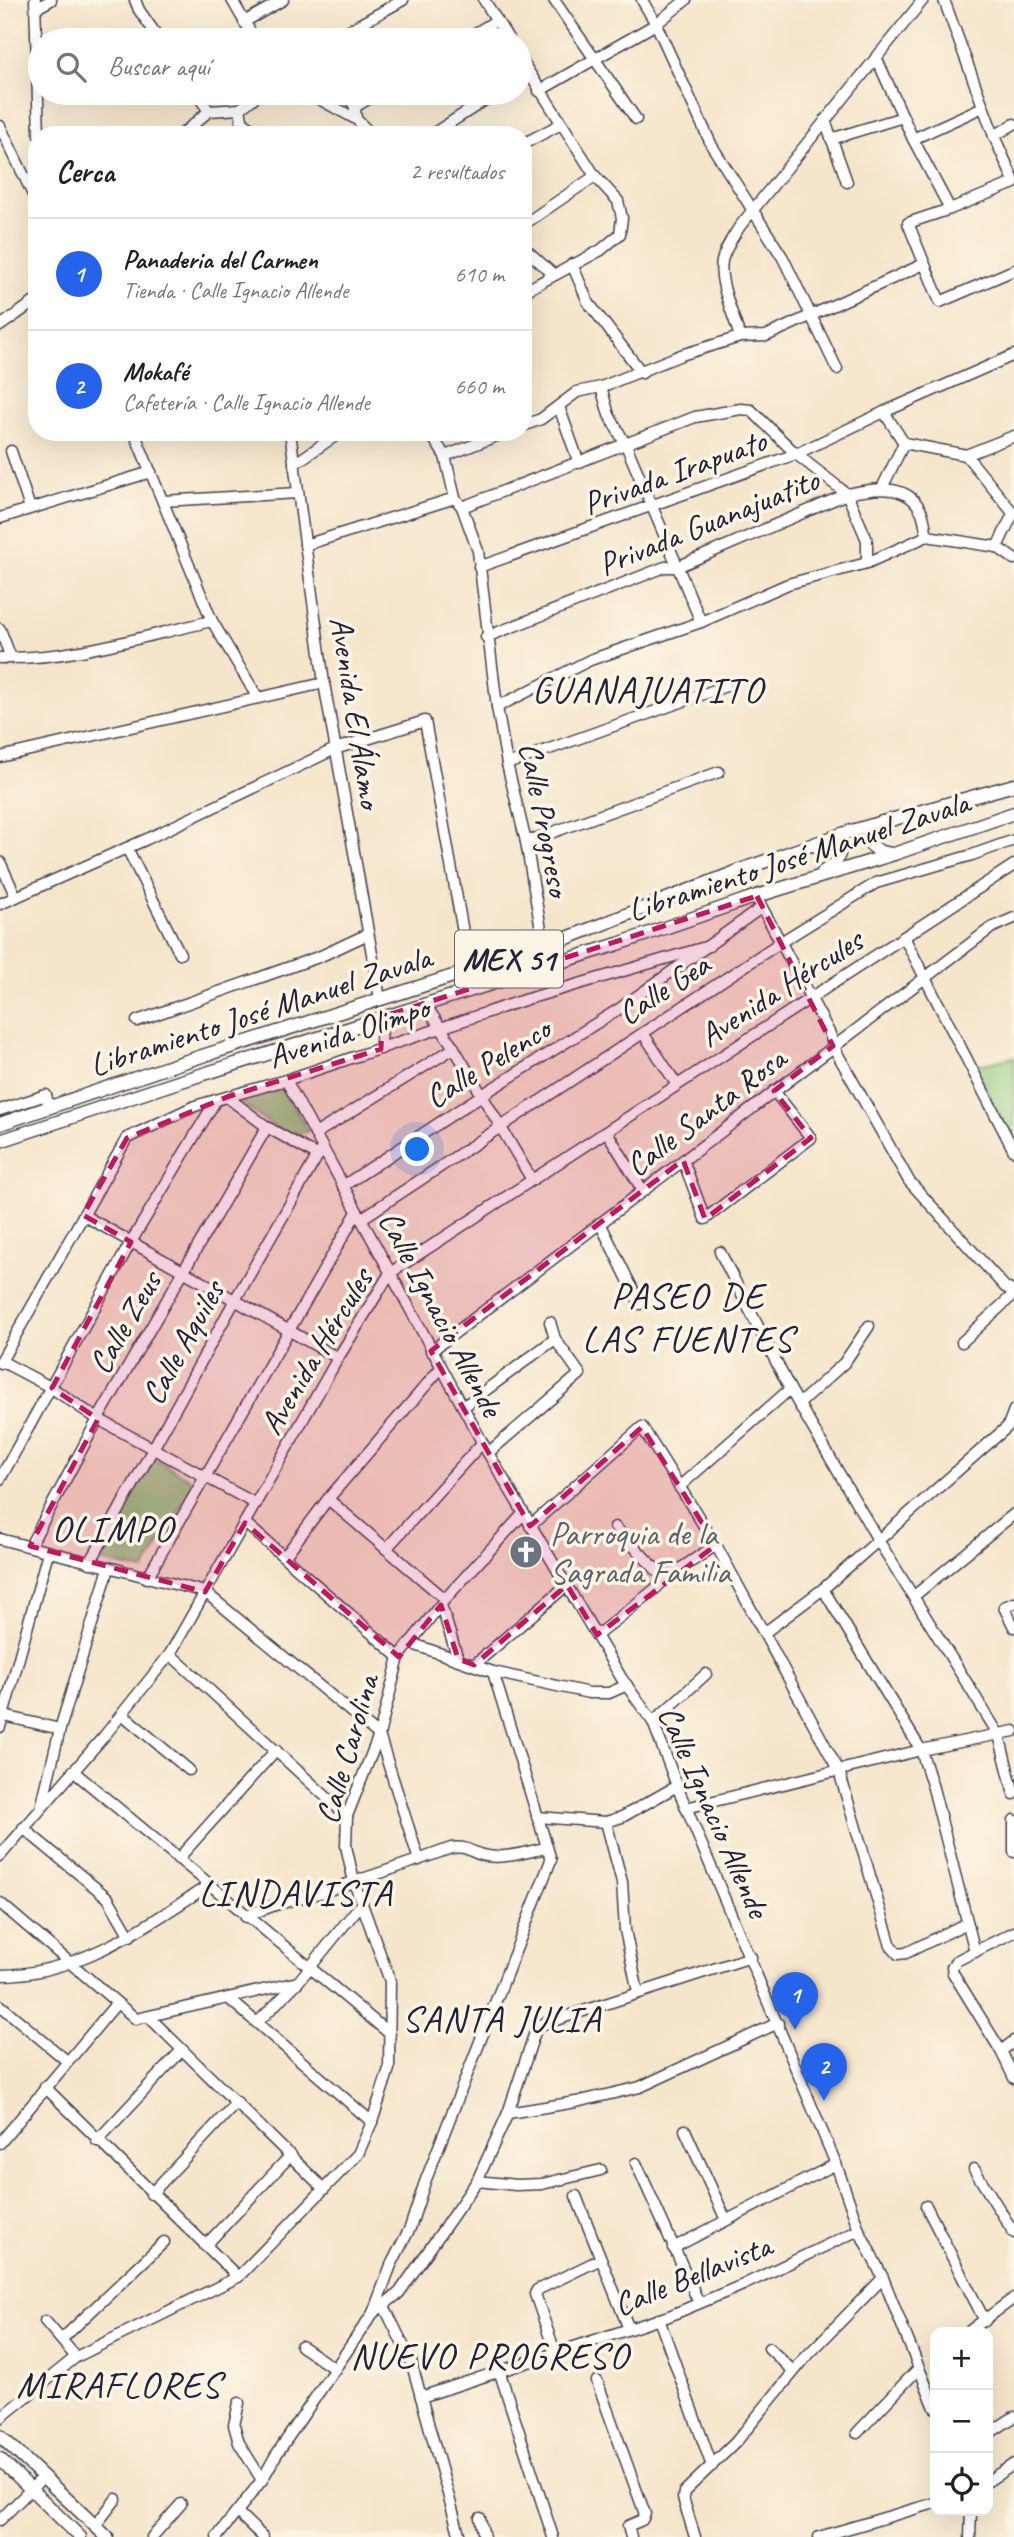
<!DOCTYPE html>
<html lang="es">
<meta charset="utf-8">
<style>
:root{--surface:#fff;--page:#f6f6f6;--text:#222;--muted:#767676;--line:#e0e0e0;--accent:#2563eb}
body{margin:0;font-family:Caveat,sans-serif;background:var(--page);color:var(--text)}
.controls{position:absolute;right:21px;bottom:21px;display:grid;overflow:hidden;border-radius:14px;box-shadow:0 7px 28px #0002}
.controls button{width:63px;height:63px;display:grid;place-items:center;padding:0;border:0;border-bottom:2px solid var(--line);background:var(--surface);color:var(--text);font:35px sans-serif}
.you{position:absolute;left:418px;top:1150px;width:24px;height:24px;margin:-18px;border:5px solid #fff;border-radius:50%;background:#1a73e8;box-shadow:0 0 0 10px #1a73e833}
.badge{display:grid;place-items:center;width:46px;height:46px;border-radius:50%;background:var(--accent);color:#fff;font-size:23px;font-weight:700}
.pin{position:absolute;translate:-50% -58px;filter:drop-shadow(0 2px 4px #0008)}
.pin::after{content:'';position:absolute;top:37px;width:24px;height:21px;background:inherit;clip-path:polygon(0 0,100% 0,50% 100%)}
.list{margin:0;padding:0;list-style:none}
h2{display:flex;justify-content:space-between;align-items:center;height:91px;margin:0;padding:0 28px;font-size:30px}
h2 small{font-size:23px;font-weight:400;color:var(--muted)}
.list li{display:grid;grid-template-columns:46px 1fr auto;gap:21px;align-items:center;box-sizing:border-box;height:112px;padding:0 28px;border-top:2px solid var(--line)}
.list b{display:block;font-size:26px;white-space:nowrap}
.list p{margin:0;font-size:23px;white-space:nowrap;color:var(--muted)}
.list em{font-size:23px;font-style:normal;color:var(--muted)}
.icon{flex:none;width:38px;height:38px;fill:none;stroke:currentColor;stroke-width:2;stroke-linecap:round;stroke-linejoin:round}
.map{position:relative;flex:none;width:1014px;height:2537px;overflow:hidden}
.search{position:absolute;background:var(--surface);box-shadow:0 7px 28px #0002;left:28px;top:28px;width:504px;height:77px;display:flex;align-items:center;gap:18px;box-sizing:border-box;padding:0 24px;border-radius:38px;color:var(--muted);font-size:26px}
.panel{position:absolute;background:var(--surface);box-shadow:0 7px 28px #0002;left:28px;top:126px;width:504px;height:315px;border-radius:28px}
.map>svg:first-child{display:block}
.green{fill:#8dc87c;stroke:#58755c;stroke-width:2}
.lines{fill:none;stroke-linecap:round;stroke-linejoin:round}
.minor-casing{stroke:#423f50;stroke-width:13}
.major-casing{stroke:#423f50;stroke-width:15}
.minor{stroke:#fff;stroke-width:10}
.major{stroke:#fff;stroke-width:12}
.marked{fill:#c2185b;fill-opacity:0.2;stroke:#c2185b;stroke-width:5;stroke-dasharray:14 9;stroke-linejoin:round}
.labels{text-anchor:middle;stroke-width:7;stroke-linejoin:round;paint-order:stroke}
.shield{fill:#fcf5e5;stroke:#63616e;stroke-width:2}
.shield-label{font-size:32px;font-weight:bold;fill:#22223b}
.street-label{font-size:33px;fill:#22223b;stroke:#fcf5e5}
.worship-label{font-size:33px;fill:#5b616d;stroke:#fcf5e5;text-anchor:start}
.quarter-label{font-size:37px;letter-spacing:2px;fill:#22223b;stroke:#fcf5e5}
</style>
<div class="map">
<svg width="1014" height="2537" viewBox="0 0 1014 2537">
<rect width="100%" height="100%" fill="#fcf5e5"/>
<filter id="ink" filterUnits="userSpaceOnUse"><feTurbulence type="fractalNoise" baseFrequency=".0143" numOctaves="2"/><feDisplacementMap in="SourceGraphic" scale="14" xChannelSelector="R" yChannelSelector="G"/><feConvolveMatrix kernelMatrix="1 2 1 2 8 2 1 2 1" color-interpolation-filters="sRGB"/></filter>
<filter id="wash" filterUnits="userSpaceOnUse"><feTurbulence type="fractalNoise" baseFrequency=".00686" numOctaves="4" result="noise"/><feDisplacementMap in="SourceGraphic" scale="28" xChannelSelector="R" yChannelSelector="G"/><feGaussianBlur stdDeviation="1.57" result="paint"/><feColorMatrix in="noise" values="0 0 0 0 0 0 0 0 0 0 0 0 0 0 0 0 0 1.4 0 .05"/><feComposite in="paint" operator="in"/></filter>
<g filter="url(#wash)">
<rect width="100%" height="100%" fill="#f5e5ca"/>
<!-- green -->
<g class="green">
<path d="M1014 1057V1144L974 1066Z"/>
<path d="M282 1086 308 1131C287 1143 253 1112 237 1099Z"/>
<path d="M154 1458 195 1482 144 1571 96 1560Z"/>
</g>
</g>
<g filter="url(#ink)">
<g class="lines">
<defs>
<g id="minor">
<path d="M35 0 39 135"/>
<path d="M135 0 139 10 160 40"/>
<path d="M232 0 255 40"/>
<path d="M484 0 509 40"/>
<path d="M554 0 636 119"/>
<path d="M642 0 656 24 712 146 783 258 837 369"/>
<path d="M944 0 994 136 1014 181"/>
<path d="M35 9 51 0"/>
<path d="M244 22 283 0"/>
<path d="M332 40 403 0"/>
<path d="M464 40 497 20"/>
<path d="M876 57 913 139 950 209 1014 183"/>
<path d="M520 58 595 176 618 201 622 218 620 234 601 250 523 292"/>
<path d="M539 91 656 24 686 0"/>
<path d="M196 93 209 111"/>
<path d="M308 93 356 119"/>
<path d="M347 93 355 107 356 119 370 133 369 135"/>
<path d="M355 107 378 93"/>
<path d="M240 109 245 135"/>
<path d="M825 120 847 182"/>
<path d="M241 121 260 135"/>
<path d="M0 126 37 203"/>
<path d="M181 135 209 111 240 109 260 93"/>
<path d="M431 135 496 93"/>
<path d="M994 136 1014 124"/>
<path d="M831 139 903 117"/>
<path d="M913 139 983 107"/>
<path d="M523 144 561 124"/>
<path d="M950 209 908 223 940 302 1014 270"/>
<path d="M523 225 595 176"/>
<path d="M523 247 554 275"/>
<path d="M572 264 588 302 642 373"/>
<path d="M0 326 37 300"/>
<path d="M740 337C734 316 718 282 722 261 725 248 733 237 740 226L923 0"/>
<path d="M601 387 609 415 626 445 701 622"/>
<path d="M559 407 579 463"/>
<path d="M884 412 904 443 966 455 1014 514"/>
<path d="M523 426 541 419 577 392 601 387 681 355 740 337 766 336 924 264"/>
<path d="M134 432 212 621 258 698"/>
<path d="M290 432 324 683 380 999"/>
<path d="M426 432 432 436 445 456"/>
<path d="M507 432 445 456 455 498 462 507 478 551 497 707 507 764 526 842 544 947"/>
<path d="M11 451 30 508"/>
<path d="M966 455 1014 436"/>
<path d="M294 464 341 432"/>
<path d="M882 488 904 443"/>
<path d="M163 501 298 493"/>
<path d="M462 507 695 417 741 409 751 410 796 454 847 494 867 540V563"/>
<path d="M0 518 151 472"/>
<path d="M305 545 455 498"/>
<path d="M997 547 1013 514"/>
<path d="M479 567 796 454 884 412 1014 355"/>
<path d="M0 629 11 658"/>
<path d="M486 637 665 567H677L847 494C870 489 906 482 920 509 925 516 925 528 927 536"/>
<path d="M0 658C71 660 143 636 212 621"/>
<path d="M497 707 590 660 701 622 788 584 867 563 927 536 997 547 1014 559"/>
<path d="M0 757 324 683"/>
<path d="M507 764 726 686"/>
<path d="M526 842 719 772"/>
<path d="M127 848 180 954"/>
<path d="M0 862 16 897"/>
<path d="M759 902 830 1034 833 1046 909 1181 1005 1287 1014 1292"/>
<path d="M0 904 147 839 335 749 425 721 470 971"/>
<path d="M904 937 1014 1151"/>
<path d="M425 1004 454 1048 532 1180"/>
<path d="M137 1021 321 956 368 934"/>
<path d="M643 1033 677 1085"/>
<path d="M381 1049 382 1017"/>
<path d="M286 1080 488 1453 622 1679 653 1722 677 1786 836 2164 859 2230 883 2278 935 2408"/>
<path d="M227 1097 267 1127 318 1156"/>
<path d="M0 1110 46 1095 49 1108"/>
<path d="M607 1132 643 1191"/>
<path d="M315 1134 454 1048"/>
<path d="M683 1160 705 1219 811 1138 774 1091"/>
<path d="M343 1186 482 1095 619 1009 761 908"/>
<path d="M83 1215 338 1358"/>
<path d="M361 1219 781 942 876 883 972 855 1014 840"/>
<path d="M600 1223 640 1304"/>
<path d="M720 1252 790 1389 878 1540 999 1735 1014 1794"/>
<path d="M962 1342 1014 1294"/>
<path d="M431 1351 991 928 1014 918"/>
<path d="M1 1361 52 1388 98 1419 256 1504"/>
<path d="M0 1363 127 1138 195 1106 286 1080 524 1000 709 946"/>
<path d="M799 1404 844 1363 869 1326"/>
<path d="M463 1407 555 1339"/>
<path d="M1009 1423 1014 1410"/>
<path d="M488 1453 580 1374 555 1339 550 1322"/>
<path d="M0 1479 131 1242 216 1100"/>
<path d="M679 1487 790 1389"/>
<path d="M328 1499 445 1599"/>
<path d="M245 1523 399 1657"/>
<path d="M530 1526 642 1427 716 1545 839 1771 891 1946 898 1954 906 1953 967 1923"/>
<path d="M615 1527 665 1579"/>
<path d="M0 1539 205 1592 379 1735 419 1860"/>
<path d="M30 1546 98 1419 267 1127"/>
<path d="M386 1549 482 1443"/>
<path d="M285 1556 328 1499 440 1369"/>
<path d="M90 1563 235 1300 322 1148"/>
<path d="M147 1578 357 1212"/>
<path d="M823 1589 921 1750 933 1788 975 1952"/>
<path d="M914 1596 1014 1514"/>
<path d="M1014 1603 1004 1607 1014 1627"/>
<path d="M441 1605 458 1659"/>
<path d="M764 1633 823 1589 1014 1421"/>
<path d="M597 1635 654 1590 665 1579 716 1545"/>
<path d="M410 1643 493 1672 589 1693H609L627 1685"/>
<path d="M170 1654 347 1816"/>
<path d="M474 1665 567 1585"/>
<path d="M122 1714 189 1770"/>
<path d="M0 1715 60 1729"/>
<path d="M653 1722 706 1674"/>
<path d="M0 1727 48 1552"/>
<path d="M73 1771 390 2034"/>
<path d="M42 1804 60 1729 109 1568"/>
<path d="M686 1808 921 1750 1014 1731"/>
<path d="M537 1817 606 1822 622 1817 677 1786"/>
<path d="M1014 1820V1852"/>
<path d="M606 1822 622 1882 625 1930 638 1992"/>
<path d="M23 1828 108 1898 130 1936"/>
<path d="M0 1856 105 1735 170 1654 338 1358 390 1273 1014 865"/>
<path d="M178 1859 276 1750"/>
<path d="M0 1903 136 2019 298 1982"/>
<path d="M246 1917C273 1903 295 1900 323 1892 366 1878 408 1864 451 1848 469 1845 471 1854 487 1856 506 1859 528 1851 547 1848"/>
<path d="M1014 1932 956 1961 952 1967 953 1973 1001 2051 1014 2078"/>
<path d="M0 1975C78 1975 146 1926 209 1885"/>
<path d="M228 1998 372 2122"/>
<path d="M0 2005 67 2061"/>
<path d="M149 2017 324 2189"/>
<path d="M257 2023 298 1982 362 1903"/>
<path d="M1001 2051 1014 2041"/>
<path d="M45 2087 238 2277"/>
<path d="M508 2113 576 2102 640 2087 778 2023"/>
<path d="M685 2130 726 2220"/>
<path d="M97 2141 182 2050"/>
<path d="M0 2143 116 2004"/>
<path d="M636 2163 699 2303"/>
<path d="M974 2169 1014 2233"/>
<path d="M477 2181 516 2185 542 2184 601 2170"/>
<path d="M151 2194 237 2102"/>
<path d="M576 2196 629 2329"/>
<path d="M926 2206 985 2321"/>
<path d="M205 2246 291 2155"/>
<path d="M673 2248 836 2164"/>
<path d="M384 2306 411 2361 460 2537"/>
<path d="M373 2313 391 2265 410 2228 425 2182 551 1860 493 1672"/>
<path d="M659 2319 712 2466"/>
<path d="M45 2321 76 2357"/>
<path d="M968 2332 1014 2298"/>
<path d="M62 2339 164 2242"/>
<path d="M301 2346 335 2369"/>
<path d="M769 2348 793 2371"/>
<path d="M555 2352 535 2294 537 2290 601 2259"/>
<path d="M499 2370 553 2537"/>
<path d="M597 2381 645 2514 642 2520 628 2526 631 2537"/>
<path d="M421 2397 669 2316 743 2285 859 2230"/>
<path d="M239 2403 234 2425 239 2443 262 2480"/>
<path d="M0 2418 76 2357 238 2277 358 2154 372 2122 389 2069 390 1981 354 1882 346 1846 347 1816 379 1735 399 1657 445 1599 523 1514"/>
<path d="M857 2433 918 2369"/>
<path d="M988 2434 1014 2417"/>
<path d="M988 2481 1014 2464"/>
<path d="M237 2512 263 2537"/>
<path d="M480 2518 484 2537"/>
<path d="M0 2520 43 2477"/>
<path d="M95 2526 116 2499"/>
<path d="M152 2537 181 2504"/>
<path d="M217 2537 262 2480 276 2455 373 2313 399 2293 477 2181 508 2113 537 2026 751 1957"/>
<path d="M695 2537 683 2498 684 2492 736 2442 805 2358 883 2278"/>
<path d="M819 2537 935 2503"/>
<path d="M970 2537 971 2511"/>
</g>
<g id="major">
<path d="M882 822 870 836 869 843 880 852 891 854"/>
<path d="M816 846 833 847 839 854 835 864 823 872"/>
<path d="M0 1124 174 1065 544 947 746 868 848 832 1014 785"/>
<path d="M0 1141 175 1083 618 944 757 896 894 854 1014 813"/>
<path d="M0 2436 107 2537"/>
<path d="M0 2459 80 2537"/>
</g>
</defs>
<!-- minor casing -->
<use href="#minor" class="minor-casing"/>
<!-- major casing -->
<use href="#major" class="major-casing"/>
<!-- minor -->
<use href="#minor" class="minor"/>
<!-- major -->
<use href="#major" class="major"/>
</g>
</g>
<!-- marked area -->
<path class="marked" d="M757 896 833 1046 774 1091 811 1138 705 1219 683 1160 431 1351 530 1526 642 1427 716 1545 597 1635 567 1585 474 1665 458 1659 441 1605 399 1657 245 1523 205 1592 30 1546 98 1419 52 1388 131 1242 83 1215 127 1138 227 1097 381 1049 382 1017Z"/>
<!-- icons -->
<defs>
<symbol id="church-disc" viewBox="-11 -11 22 22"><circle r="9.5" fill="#6b7280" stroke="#fcf5e5"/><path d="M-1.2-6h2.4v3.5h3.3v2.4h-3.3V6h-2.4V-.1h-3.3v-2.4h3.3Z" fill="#fff"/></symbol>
</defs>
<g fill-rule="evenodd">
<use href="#church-disc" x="507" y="1533" width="38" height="38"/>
</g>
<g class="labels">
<!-- shield labels -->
<rect class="shield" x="455" y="930.5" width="108" height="57" rx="5"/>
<g class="shield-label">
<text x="509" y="970">MEX 51</text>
</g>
<!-- street labels -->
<g class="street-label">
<text transform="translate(674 471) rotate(-20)" y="12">Privada Irapuato</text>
<text transform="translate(708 521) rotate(-22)" y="12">Privada Guanajuatito</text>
<text transform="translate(357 712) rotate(81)" y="12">Avenida El Álamo</text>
<text transform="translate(546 819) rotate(79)" y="12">Calle Progreso</text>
<text transform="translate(798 855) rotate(-18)" y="12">Libramiento José Manuel Zavala</text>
<text transform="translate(780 987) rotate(-33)" y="12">Avenida Hércules</text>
<text transform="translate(663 988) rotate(-33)" y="12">Calle Gea</text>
<text transform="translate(260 1010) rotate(-18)" y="12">Libramiento José Manuel Zavala</text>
<text transform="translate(348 1031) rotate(-18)" y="12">Avenida Olimpo</text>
<text transform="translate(487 1062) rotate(-32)" y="12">Calle Pelenco</text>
<text transform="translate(705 1111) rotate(-37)" y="12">Calle Santa Rosa</text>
<text transform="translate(442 1313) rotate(62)" y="12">Calle Ignacio Allende</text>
<text transform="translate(124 1322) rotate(-60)" y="12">Calle Zeus</text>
<text transform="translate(182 1342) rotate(-61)" y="12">Calle Aquiles</text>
<text transform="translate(315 1351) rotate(-59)" y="12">Avenida Hércules</text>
<text transform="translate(346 1749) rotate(-74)" y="12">Calle Carolina</text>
<text transform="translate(715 1811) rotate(66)" y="12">Calle Ignacio Allende</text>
<text transform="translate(692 2274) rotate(-22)" y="12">Calle Bellavista</text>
</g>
<!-- worship labels -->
<g class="worship-label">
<text x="550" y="1545">Parroquia de la<tspan x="550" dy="38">Sagrada Familia</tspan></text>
</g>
<!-- quarter labels -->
<g class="quarter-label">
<text x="648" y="702">GUANAJUATITO</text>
<text x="688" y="1308">PASEO DE<tspan x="688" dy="43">LAS FUENTES</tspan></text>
<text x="113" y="1541">OLIMPO</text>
<text x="296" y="1905">LINDAVISTA</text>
<text x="502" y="2031">SANTA JULIA</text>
<text x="490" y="2368">NUEVO PROGRESO</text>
<text x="119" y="2397">MIRAFLORES</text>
</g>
</g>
</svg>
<div class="controls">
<button>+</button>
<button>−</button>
<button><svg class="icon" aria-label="locate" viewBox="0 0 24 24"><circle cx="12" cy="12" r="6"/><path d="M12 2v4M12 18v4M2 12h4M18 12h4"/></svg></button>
</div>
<div class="you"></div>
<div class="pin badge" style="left:795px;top:2030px">1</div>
<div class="pin badge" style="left:824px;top:2101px">2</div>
<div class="search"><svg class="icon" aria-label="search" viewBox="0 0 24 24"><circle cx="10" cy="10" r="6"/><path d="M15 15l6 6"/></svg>Buscar aquí</div>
<section class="panel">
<h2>Cerca<small>2 resultados</small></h2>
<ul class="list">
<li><span class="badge">1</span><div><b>Panaderia del Carmen</b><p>Tienda · Calle Ignacio Allende</p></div><em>610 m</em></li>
<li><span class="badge">2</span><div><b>Mokafé</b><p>Cafetería · Calle Ignacio Allende</p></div><em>660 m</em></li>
</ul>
</section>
</div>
